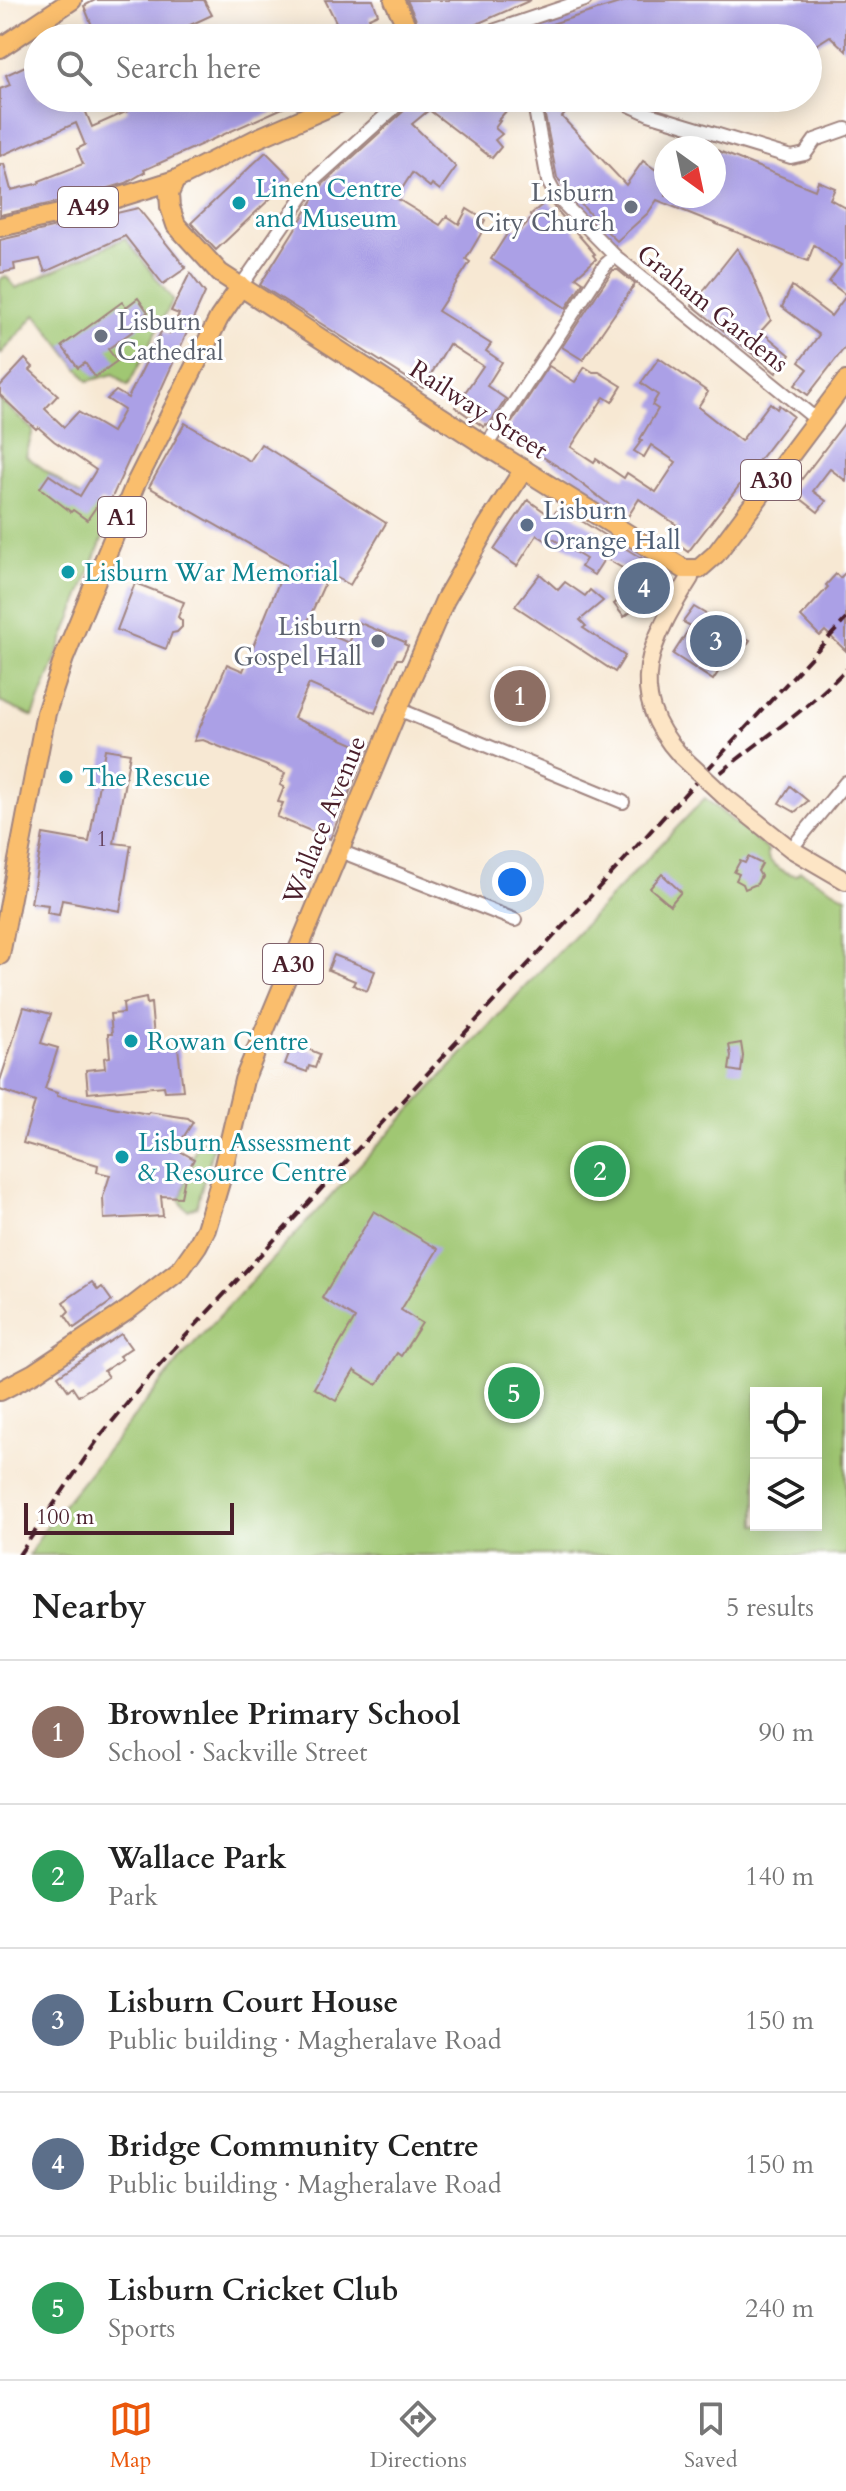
<!DOCTYPE html>
<meta charset="utf-8">
<style>
:root{--surface:#fff;--page:#f6f6f6;--text:#222;--muted:#767676;--line:#e0e0e0;--accent:#ea580c}
body{margin:0;font-family:Cardo,serif;background:var(--page);color:var(--text)}
.controls{position:absolute;right:24px;bottom:24px;display:grid;overflow:hidden;border-radius:0px;box-shadow:0 4px 20px #0003}
.controls button{width:72px;height:72px;display:grid;place-items:center;padding:0;border:0;border-bottom:2px solid var(--line);background:var(--surface);color:var(--text);font:40px sans-serif}
.compass{position:absolute;left:654px;top:136px;width:72px;height:72px;border-radius:50%;background:var(--surface);box-shadow:0 4px 20px #0003;rotate:147deg}
.scale{position:absolute;left:24px;bottom:20px;width:210px;box-sizing:border-box;padding-left:8px;border:4px solid #4a1f2b;border-top:0;font-size:22px;line-height:28px;white-space:nowrap;color:#4a1f2b;-webkit-text-stroke:6px #fff;paint-order:stroke}
.you{position:absolute;left:512px;top:882px;width:28px;height:28px;margin:-20px;border:6px solid #fff;border-radius:50%;background:#1a73e8;box-shadow:0 0 0 12px #1a73e833}
.badge{display:grid;place-items:center;width:52px;height:52px;border-radius:50%;background:var(--accent);color:#fff;font-size:26px;font-weight:700}
.pin{position:absolute;translate:-50% -50%;border:4px solid #fff;box-shadow:0 2px 8px #0006}
.list{margin:0;padding:0;list-style:none}
h2{display:flex;justify-content:space-between;align-items:center;height:104px;margin:0;padding:0 32px;font-size:34px}
h2 small{font-size:26px;font-weight:400;color:var(--muted)}
.list li{display:grid;grid-template-columns:52px 1fr auto;gap:24px;align-items:center;box-sizing:border-box;height:144px;padding:0 32px;border-top:2px solid var(--line)}
.list b{display:block;font-size:30px;white-space:nowrap}
.list p{margin:0;font-size:26px;white-space:nowrap;color:var(--muted)}
.list em{font-size:26px;font-style:normal;color:var(--muted)}
.icon{flex:none;width:44px;height:44px;fill:none;stroke:currentColor;stroke-width:2;stroke-linecap:round;stroke-linejoin:round}
.map{position:relative;flex:none;width:846px;height:1555px;overflow:hidden}
.search{position:absolute;background:var(--surface);box-shadow:0 4px 20px #0003;left:24px;right:24px;top:24px;height:88px;display:flex;align-items:center;gap:20px;box-sizing:border-box;padding:0 28px;border-radius:44px;color:var(--muted);font-size:30px}
.sheet{height:824px;background:var(--surface)}
nav{display:flex;justify-content:space-around;align-items:center;box-sizing:border-box;height:112px;border-top:2px solid var(--line);background:var(--surface);font-size:22px;color:var(--muted)}
nav a{display:grid;justify-items:center;gap:4px}
nav .on{color:var(--accent)}
.map>svg:first-child{display:block}
.green{fill:#a0c773;stroke:#75734f;stroke-width:2;fill-rule:evenodd}
.building{fill:#aba0e6}
.lines{fill:none;stroke-linecap:round;stroke-linejoin:round}
.street-casing{stroke:#a0847f;stroke-width:16}
.secondary-casing{stroke:#a0847f;stroke-width:20}
.primary-casing{stroke:#a0847f;stroke-width:22}
.street{stroke:#fff;stroke-width:12}
.secondary{stroke:#fde5c5;stroke-width:16}
.primary{stroke:#fabe6d;stroke-width:18}
.rail{stroke:#4a1f2b;stroke-width:4;stroke-dasharray:12 6;stroke-linecap:butt}
.secondary-bridge-casing{stroke:#a0847f;stroke-width:20;stroke-linecap:butt}
.secondary-bridge{stroke:#fde5c5;stroke-width:16}
.culture-dot{fill:#0f9aa8;stroke:#fff;stroke-width:3}
.worship-dot{fill:#6b7280;stroke:#fff;stroke-width:3}
.service-dot{fill:#5c6f8a;stroke:#fff;stroke-width:3}
.labels{text-anchor:middle;stroke-width:6;stroke-linejoin:round;paint-order:stroke}
.number-label{font-size:22px;fill:#623f5a}
.shield{fill:#fff;stroke:#80626b;stroke-width:2}
.shield-label{font-size:24px;font-weight:bold;fill:#4a1f2b}
.culture-label{font-size:26px;fill:#0d838f;stroke:#fff;text-anchor:start}
.worship-label{font-size:26px;fill:#5b616d;stroke:#fff;text-anchor:end}
.street-label{font-size:26px;fill:#4a1f2b;stroke:#fff}
.service-label{font-size:26px;fill:#4e5e75;stroke:#fff;text-anchor:start}
</style>
<div class="map">
<svg width="846" height="1555" viewBox="0 0 846 1555">
<rect width="100%" height="100%" fill="#fff"/>
<filter id="ink" filterUnits="userSpaceOnUse"><feTurbulence type="fractalNoise" baseFrequency=".0125" numOctaves="2"/><feDisplacementMap in="SourceGraphic" scale="16" xChannelSelector="R" yChannelSelector="G"/><feConvolveMatrix kernelMatrix="1 2 1 2 8 2 1 2 1" color-interpolation-filters="sRGB"/></filter>
<filter id="wash" filterUnits="userSpaceOnUse"><feTurbulence type="fractalNoise" baseFrequency=".006" numOctaves="4" result="noise"/><feDisplacementMap in="SourceGraphic" scale="32" xChannelSelector="R" yChannelSelector="G"/><feGaussianBlur stdDeviation="1.8" result="paint"/><feColorMatrix in="noise" values="0 0 0 0 0 0 0 0 0 0 0 0 0 0 0 0 0 1.4 0 .05"/><feComposite in="paint" operator="in"/></filter>
<g filter="url(#wash)">
<rect width="100%" height="100%" fill="#f7e8d3"/>
<!-- green -->
<g class="green">
<path d="M125 238 173 300 128 386 114 374 88 381 36 314 0 355V279L6 276 16 288Z"/>
<path d="M0 400 33 430 26 456 80 496 112 514 33 717 0 702Z"/>
<path d="M705 798 768 850 767 854C770 865 785 874 796 875L800 871 846 897V1555H29L47 1525 187 1351 521 991ZM756 1393H816V1525H756Z"/>
<path d="M206 1139 213 1142V1147L197 1206 188 1210 183 1206 180 1200 197 1143Z"/>
</g>
<g id="blocks">
<!-- building -->
<g class="building">
<path d="M95 0H204L212 15 162 38H97L84 6Z"/>
<path d="M325 0H373L378 14 369 18 380 38H344Z"/>
<path d="M407 0H531L445 38H424Z"/>
<path d="M629 0H846V51L830 36 808 50V38H516V35Z"/>
<path d="M38 60V98H66L70 105 81 100 92 127 128 111 122 98H305L144 170 145 172 126 183 79 197 0 215V165L4 164 11 190 40 183 39 181 83 164 77 149 85 145 76 123 0 156V89L10 85 6 75Z"/>
<path d="M414 98H518L498 120 500 121 495 128 502 134 495 140 501 147 492 158 429 110 412 124 456 167 440 190 432 184 430 187 412 173 396 198 440 225 447 216 459 224 467 209 485 220 480 230 482 232 466 259 470 262 438 311 491 344 486 351 502 362 487 386 506 399 488 426 486 424 484 427 455 407 483 366 449 344 423 388 260 285 323 184 416 100Z"/>
<path d="M555 98H580L562 117 626 185 643 161 666 177V196H714V149L815 190 818 181 835 188 830 199 846 208V295L829 282 841 265 814 245 808 261 657 200 648 213 617 241 598 223 557 178 544 111Z"/>
<path d="M266 152 292 178 216 250 191 223Z"/>
<path d="M548 200 595 254 593 255 596 259 576 277 583 282 566 308 491 259 512 226 520 230 532 218 530 215Z"/>
<path d="M138 208 186 268 163 284 125 236 45 272 40 259 14 264 15 270 0 273V240Z"/>
<path d="M737 248 749 268 771 320 761 331 790 355 776 373 692 305Z"/>
<path d="M613 270H618L635 284 583 360 562 347Z"/>
<path d="M190 273 205 293 109 504 101 500 87 520 73 510 71 512 40 488 49 475 80 496 96 470 54 441 38 427 36 429 0 395V386L25 359 33 367 30 370 58 395 45 409 64 427 78 412 112 432 124 410 107 399 116 391 128 398 162 330 169 334 179 314 171 311Z"/>
<path d="M792 286 831 316 846 296V346L808 395 795 385 808 369 799 362 819 335 782 307Z"/>
<path d="M138 298 148 312 136 321 140 326 108 349 117 361 95 377 85 363 78 368 62 346 122 302 126 307Z"/>
<path d="M659 358 708 392 698 407 741 441 770 403 777 409 779 405 793 416 688 552 673 541 676 536 673 533 678 526 639 499 627 518 562 469 521 443 519 446 503 436 549 366 575 382 585 367 593 372H599L622 386 612 402 604 397 571 447 594 462 596 459 624 478 627 473 656 492 676 462 651 445 644 457 634 451 642 440 640 439 658 409 652 405 658 395 641 383Z"/>
<path d="M846 421V481L830 469 813 491 826 501 818 512 792 492Z"/>
<path d="M185 423 250 461 261 444 386 523 350 585 329 574 306 625 349 643 358 622 405 642 404 644 408 646 402 659H397L375 713 309 684 294 718 367 750 330 839 277 817 283 803 278 802 284 787 280 785 285 773 203 740 194 741 227 664 243 671 286 565 149 487Z"/>
<path d="M528 500 552 517 559 507 670 576 651 607 644 602 624 617 614 604 629 592 622 584 626 580 624 577 629 572 605 558 594 575 581 567 586 559 553 539 550 543 537 535 517 566 494 550Z"/>
<path d="M846 572V651L825 631 820 636 801 617 828 587 826 585 836 574 840 578Z"/>
<path d="M540 574 558 590 565 582 585 596 590 590 603 601 580 620 586 626 583 628 625 656 615 672 515 606Z"/>
<path d="M135 583 184 602 178 617 182 621V627L177 632 172 633 166 649 117 630Z"/>
<path d="M694 607 750 640 743 651 735 646 713 680 673 654 691 626 683 622Z"/>
<path d="M105 749 130 753 114 843 131 845 120 911 62 900 59 915 47 913 48 905 31 903 43 834 89 842Z"/>
<path d="M790 786 808 801 795 812 779 803Z"/>
<path d="M748 857 762 864 758 871 761 876 757 884 745 889 743 884 736 880 739 874 734 872 740 861 745 863Z"/>
<path d="M662 874 681 892 670 905 650 888Z"/>
<path d="M334 955 375 971 367 991 353 985 355 981 328 970Z"/>
<path d="M146 998 147 1004 151 1003 155 1050 178 1048 183 1090 165 1091 164 1086 88 1093 86 1070 105 1068 104 1058 110 1057 108 1034H112L110 1014 124 1013 123 1003Z"/>
<path d="M24 1007 51 1014 41 1043 58 1048 45 1089 57 1093V1096L148 1114 149 1112 188 1118 193 1122 176 1149 194 1159 185 1177 181 1197 161 1196 163 1216 104 1219 103 1197 110 1175 97 1172 98 1165 23 1143 35 1102 0 1090V1081Z"/>
<path d="M293 1043 320 1054 315 1068 309 1066 307 1072 285 1064Z"/>
<path d="M741 1043 743 1056 741 1072 729 1070 731 1056 729 1045Z"/>
<path d="M374 1211 438 1249 401 1310 422 1323 401 1356 397 1353 377 1385 354 1371 336 1401 314 1388 355 1318 322 1298Z"/>
<path d="M92 1282 98 1290 102 1287 112 1301 74 1328 65 1315 69 1311 63 1302Z"/>
<path d="M121 1334 131 1348 119 1356 122 1359 104 1371 108 1377 78 1396 72 1387 68 1390 58 1376Z"/>
</g>
</g>
</g>
<g filter="url(#ink)">
<use href="#blocks" fill-opacity="0" stroke="#a0847f" stroke-width="2"/>
<g class="lines">
<defs>
<g id="street">
<path d="M479 38 487 33 585 0"/>
<path d="M533 98 548 181 556 196 615 256 817 420"/>
<path d="M627 104 649 114 791 157 805 154 815 140 846 129"/>
<path d="M241 286 315 179 405 98"/>
<path d="M486 446 605 265 615 256"/>
<path d="M398 709 623 802"/>
<path d="M791 849 846 782"/>
<path d="M340 851 515 920"/>
</g>
<g id="secondary">
<path d="M680 755C623 692 651 640 690 578L691 570"/>
<path d="M724 796 791 849 846 881"/>
</g>
<g id="primary">
<path d="M394 0 412 38"/>
<path d="M0 48 72 0"/>
<path d="M175 180 169 194 170 207 176 225 220 273 486 446 684 569H699L716 554 846 381"/>
<path d="M0 227 82 209 175 180 258 138 350 98"/>
<path d="M0 955 46 713 64 658 135 485 219 318 241 286"/>
<path d="M0 1391 34 1373 128 1310 180 1270 197 1246 206 1229 220 1182 244 1080 398 709 445 600 488 525 524 469"/>
</g>
</defs>
<!-- street casing -->
<use href="#street" class="street-casing"/>
<!-- secondary casing -->
<use href="#secondary" class="secondary-casing"/>
<!-- primary casing -->
<use href="#primary" class="primary-casing"/>
<!-- street -->
<use href="#street" class="street"/>
<!-- secondary -->
<use href="#secondary" class="secondary"/>
<!-- primary -->
<use href="#primary" class="primary"/>
<!-- rail -->
<g class="rail">
<path d="M707 784C752 745 805 713 846 669"/>
<path d="M19 1555 101 1435 159 1365 846 619"/>
</g>
<defs>
<path id="secondary-bridge" d="M680 755 724 796"/>
</defs>
<!-- secondary-bridge casing -->
<use href="#secondary-bridge" class="secondary-bridge-casing"/>
<!-- secondary-bridge -->
<use href="#secondary-bridge" class="secondary-bridge"/>
</g>
</g>
<!-- markers -->
<g class="culture-dot">
<circle cx="239" cy="203" r="8"/>
<circle cx="68" cy="572" r="8"/>
<circle cx="66" cy="777" r="8"/>
<circle cx="131" cy="1041" r="8"/>
<circle cx="122" cy="1157" r="8"/>
</g>
<g class="worship-dot">
<circle cx="631" cy="207" r="8"/>
<circle cx="101" cy="336" r="8"/>
<circle cx="378" cy="641" r="8"/>
</g>
<circle class="service-dot" cx="527" cy="525" r="8"/>
<g class="labels">
<!-- number labels -->
<g class="number-label">
<text x="102" y="846">1</text>
</g>
<!-- shield labels -->
<g class="shield">
<rect x="58" y="187" width="60" height="40" rx="6"/>
<rect x="741" y="460" width="60" height="40" rx="6"/>
<rect x="98" y="497" width="48" height="40" rx="6"/>
<rect x="263" y="944" width="60" height="40" rx="6"/>
</g>
<g class="shield-label">
<text x="88" y="215">A49</text>
<text x="771" y="488">A30</text>
<text x="122" y="525">A1</text>
<text x="293" y="972">A30</text>
</g>
<!-- culture labels -->
<g class="culture-label">
<text x="255" y="197">Linen Centre<tspan x="255" dy="30">and Museum</tspan></text>
<text x="84" y="581">Lisburn War Memorial</text>
<text x="82" y="786">The Rescue</text>
<text x="147" y="1050">Rowan Centre</text>
<text x="138" y="1151">Lisburn Assessment<tspan x="138" dy="30">&amp; Resource Centre</tspan></text>
</g>
<!-- worship labels -->
<g class="worship-label">
<text x="615" y="201">Lisburn<tspan x="615" dy="30">City Church</tspan></text>
<text x="117" y="330" text-anchor="start">Lisburn<tspan x="117" dy="30">Cathedral</tspan></text>
<text x="362" y="635">Lisburn<tspan x="362" dy="30">Gospel Hall</tspan></text>
</g>
<!-- street labels -->
<g class="street-label">
<text transform="translate(713 308) rotate(39)" y="9">Graham Gardens</text>
<text transform="translate(479 409) rotate(33)" y="9">Railway Street</text>
<text transform="translate(324 820) rotate(-68)" y="9">Wallace Avenue</text>
</g>
<!-- service labels -->
<g class="service-label">
<text x="543" y="519">Lisburn<tspan x="543" dy="30">Orange Hall</tspan></text>
</g>
</g>
</svg>
<div class="controls">
<button><svg class="icon" aria-label="locate" viewBox="0 0 24 24"><circle cx="12" cy="12" r="6"/><path d="M12 2v4M12 18v4M2 12h4M18 12h4"/></svg></button>
<button><svg class="icon" aria-label="layers" viewBox="0 0 24 24"><path d="M12 4l9 5-9 5-9-5zM3 14l9 5 9-5"/></svg></button>
</div>
<svg class="compass" viewBox="-18 -18 36 36"><path d="M0-13l5 13h-10z" fill="#e53935"/><path d="M0 13l5-13h-10z" fill="#767676"/></svg>
<div class="scale">100 m</div>
<div class="you"></div>
<div class="pin badge" style="left:520px;top:696px;background:#8d6e63">1</div>
<div class="pin badge" style="left:600px;top:1171px;background:#2e9e5b">2</div>
<div class="pin badge" style="left:716px;top:641px;background:#5c6f8a">3</div>
<div class="pin badge" style="left:644px;top:588px;background:#5c6f8a">4</div>
<div class="pin badge" style="left:514px;top:1393px;background:#2e9e5b">5</div>
<div class="search"><svg class="icon" aria-label="search" viewBox="0 0 24 24"><circle cx="10" cy="10" r="6"/><path d="M15 15l6 6"/></svg>Search here</div>
</div>
<section class="sheet">
<h2>Nearby<small>5 results</small></h2>
<ul class="list">
<li><span class="badge" style="background:#8d6e63">1</span><div><b>Brownlee Primary School</b><p>School · Sackville Street</p></div><em>90 m</em></li>
<li><span class="badge" style="background:#2e9e5b">2</span><div><b>Wallace Park</b><p>Park</p></div><em>140 m</em></li>
<li><span class="badge" style="background:#5c6f8a">3</span><div><b>Lisburn Court House</b><p>Public building · Magheralave Road</p></div><em>150 m</em></li>
<li><span class="badge" style="background:#5c6f8a">4</span><div><b>Bridge Community Centre</b><p>Public building · Magheralave Road</p></div><em>150 m</em></li>
<li><span class="badge" style="background:#2e9e5b">5</span><div><b>Lisburn Cricket Club</b><p>Sports</p></div><em>240 m</em></li>
</ul>
</section>
<nav>
<a class="on"><svg class="icon" aria-label="map" viewBox="0 0 24 24"><path d="M3 6l6-2 6 2 6-2v14l-6 2-6-2-6 2zM9 4v14M15 6v14"/></svg>Map</a>
<a><svg class="icon" aria-label="directions" viewBox="0 0 24 24"><path d="M12 3l9 9-9 9-9-9zM9 14v-3h6M13 9l2 2-2 2"/></svg>Directions</a>
<a><svg class="icon" aria-label="saved" viewBox="0 0 24 24"><path d="M7 4h10v16l-5-4-5 4z"/></svg>Saved</a>
</nav>
